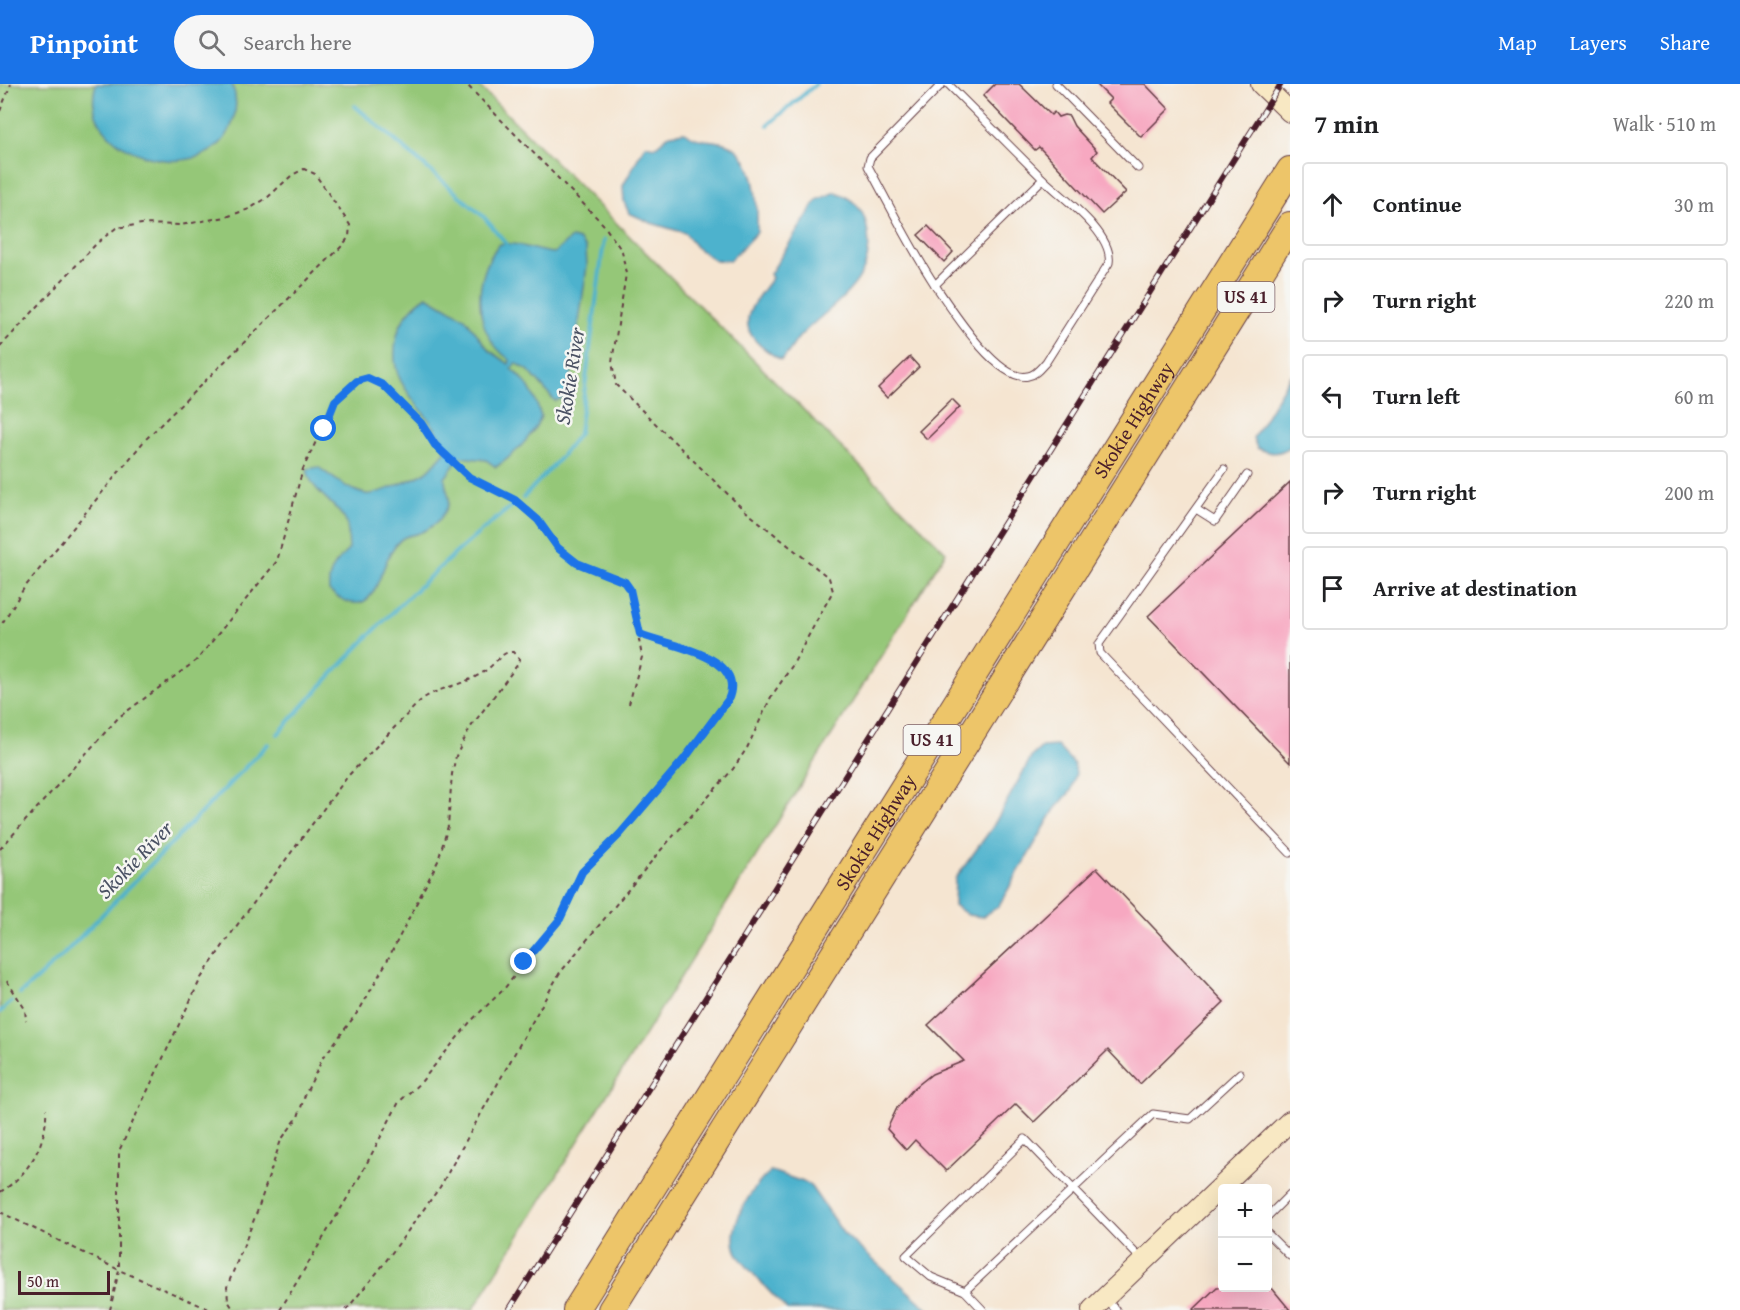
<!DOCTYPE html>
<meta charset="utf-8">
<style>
:root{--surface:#fff;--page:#f6f6f6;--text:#202124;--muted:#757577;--line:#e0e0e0;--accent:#1a73e8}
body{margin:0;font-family:"Gentium Book Plus",serif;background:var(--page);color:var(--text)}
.controls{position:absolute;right:18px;bottom:18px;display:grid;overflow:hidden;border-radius:6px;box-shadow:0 6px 24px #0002}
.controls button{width:54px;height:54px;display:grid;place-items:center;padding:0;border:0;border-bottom:2px solid var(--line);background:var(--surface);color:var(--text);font:30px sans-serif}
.scale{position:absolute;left:18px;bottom:15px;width:92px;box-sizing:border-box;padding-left:6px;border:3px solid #4a1f2b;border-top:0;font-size:16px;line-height:21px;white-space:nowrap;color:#4a1f2b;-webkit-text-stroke:4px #f6f6f2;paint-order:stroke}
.stop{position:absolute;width:18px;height:18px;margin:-14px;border:4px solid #1a73e8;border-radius:50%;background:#fff}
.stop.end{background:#1a73e8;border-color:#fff;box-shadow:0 2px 6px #0008}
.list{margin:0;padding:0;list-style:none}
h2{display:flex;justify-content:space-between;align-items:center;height:78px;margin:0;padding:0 24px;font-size:26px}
h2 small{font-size:20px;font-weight:400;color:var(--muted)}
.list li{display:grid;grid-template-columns:39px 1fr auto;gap:18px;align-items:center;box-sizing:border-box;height:84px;margin:0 12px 12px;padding:0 12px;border:2px solid var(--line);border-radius:6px}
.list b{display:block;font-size:22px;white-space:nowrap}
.list em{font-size:20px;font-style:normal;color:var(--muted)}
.icon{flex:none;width:33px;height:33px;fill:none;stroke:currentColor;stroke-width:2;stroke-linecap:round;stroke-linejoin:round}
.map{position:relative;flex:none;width:1290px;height:1226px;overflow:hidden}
header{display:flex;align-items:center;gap:36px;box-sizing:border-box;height:84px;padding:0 30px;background:var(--accent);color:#fff}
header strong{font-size:28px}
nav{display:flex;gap:33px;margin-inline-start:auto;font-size:21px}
.search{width:420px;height:54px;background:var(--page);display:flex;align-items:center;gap:15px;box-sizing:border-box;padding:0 21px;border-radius:33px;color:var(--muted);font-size:22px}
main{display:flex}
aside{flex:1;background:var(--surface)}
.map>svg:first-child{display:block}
.green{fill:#95c778;stroke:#707352;stroke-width:1.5}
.water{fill:#4eb2cd;stroke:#4c687c;stroke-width:1.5}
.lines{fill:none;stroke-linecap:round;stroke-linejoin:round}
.stream{stroke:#4eb2cd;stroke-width:4}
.building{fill:#f7a8c1}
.lane-casing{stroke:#643d44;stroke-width:9}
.secondary-casing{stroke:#643d44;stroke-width:22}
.highway-casing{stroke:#643d44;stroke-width:28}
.path{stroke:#643d44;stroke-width:2;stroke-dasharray:4.5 4.5;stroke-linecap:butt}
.lane{stroke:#fff;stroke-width:7}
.secondary{stroke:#f8e8c3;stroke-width:20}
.highway{stroke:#edc569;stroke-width:26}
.rail-casing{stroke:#4a1f2b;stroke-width:6}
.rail{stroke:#f6f6f2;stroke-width:4;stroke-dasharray:11;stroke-linecap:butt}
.route{stroke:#1a73e8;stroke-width:8}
.labels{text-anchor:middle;stroke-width:5;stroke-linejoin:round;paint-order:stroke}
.shield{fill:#f6f6f2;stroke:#7e6067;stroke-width:1.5}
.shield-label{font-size:18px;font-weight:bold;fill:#4a1f2b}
.street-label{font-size:20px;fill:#4a1f2b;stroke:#f6f6f2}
.water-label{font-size:21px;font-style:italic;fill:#4b5264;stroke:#f6f6f2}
</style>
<header>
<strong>Pinpoint</strong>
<div class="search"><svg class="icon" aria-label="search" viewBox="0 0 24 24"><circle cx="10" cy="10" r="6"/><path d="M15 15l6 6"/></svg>Search here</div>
<nav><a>Map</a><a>Layers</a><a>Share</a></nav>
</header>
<main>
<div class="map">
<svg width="1290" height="1226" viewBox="0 0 1290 1226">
<rect width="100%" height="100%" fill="#f6f6f2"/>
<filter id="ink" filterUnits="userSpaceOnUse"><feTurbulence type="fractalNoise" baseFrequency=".0167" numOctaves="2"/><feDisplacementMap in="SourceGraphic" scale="12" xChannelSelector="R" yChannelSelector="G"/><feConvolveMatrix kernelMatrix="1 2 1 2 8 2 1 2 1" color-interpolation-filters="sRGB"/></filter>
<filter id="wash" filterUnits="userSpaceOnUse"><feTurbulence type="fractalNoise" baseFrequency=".008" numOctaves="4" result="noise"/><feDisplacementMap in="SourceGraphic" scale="24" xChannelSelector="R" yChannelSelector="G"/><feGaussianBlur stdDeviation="1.35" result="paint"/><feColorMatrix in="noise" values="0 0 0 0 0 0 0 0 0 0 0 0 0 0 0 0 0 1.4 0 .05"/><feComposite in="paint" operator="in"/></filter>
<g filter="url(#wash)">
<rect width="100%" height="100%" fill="#f5e5d1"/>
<!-- green -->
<path class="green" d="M0 0H477L946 468 473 1226H0Z"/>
<!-- water -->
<g class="water">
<path d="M96 0H232C237 13 237 27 232 40 208 109 74 71 96 0Z"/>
<path d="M684 48C698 58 708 55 724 59 757 68 758 119 757 148L730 176 716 177 696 163 685 149 651 139 629 129 624 118 623 102 645 61 655 63 670 50Z"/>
<path d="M835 108C850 113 862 123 866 139 881 196 835 217 801 251 793 259 789 271 781 276 733 248 743 231 772 194L770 190 817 116Z"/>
<path d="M571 154 579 156 586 164 587 182 569 308 563 314 555 317 528 286 516 279 511 285C529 298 535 312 541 333 530 355 516 370 496 383L486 376 460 373 445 394C444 405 453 413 447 424 441 436 430 446 416 450 413 451 407 452 403 454 374 473 384 549 329 507 327 488 336 478 349 465 348 456 349 443 345 436 334 417 310 407 307 385L318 383C332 393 349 407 366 410 375 412 418 393 426 388 433 383 439 374 445 368 445 359 439 350 434 343 411 310 387 295 397 252 401 235 413 221 427 212L465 234 489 266 509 280 510 276C472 249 472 195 499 160 518 157 534 168 554 169Z"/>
<path d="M1290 292V363C1277 371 1270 370 1257 364L1253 354Z"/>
<path d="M1057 662 1074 680 1076 689 1071 707 1055 725 998 823 982 833 968 831 954 821 955 795 992 744 1032 672 1042 663Z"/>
<path d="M771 1087 809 1100 843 1149 929 1226H787C776 1214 742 1180 737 1169 725 1143 752 1103 771 1087Z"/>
</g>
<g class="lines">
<!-- stream -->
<g class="stream">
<path d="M355 22 483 132 506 159"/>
<path d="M768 41 816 0"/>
<path d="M523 414 560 374 579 349 604 156"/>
<path d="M278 650C350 568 427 489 513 421"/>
<path d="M20 910 62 872 268 660"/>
<path d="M0 928 11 918"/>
</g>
</g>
<g id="blocks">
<!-- building -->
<g class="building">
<path d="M995 0H1019L1051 31 1054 28 1058 33 1064 31 1069 32 1074 42 1097 67 1092 73 1126 108 1102 130 1039 63 1035 66 983 12Z"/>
<path d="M1096 0H1145L1169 25 1141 53 1107 19 1111 15Z"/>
<path d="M928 142 953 168 944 178 918 151Z"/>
<path d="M910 273 919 283 887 314 878 304Z"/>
<path d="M952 315 960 323 927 355 919 347Z"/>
<path d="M1290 398V679L1148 532Z"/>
<path d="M1097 784 1224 918 1140 1000 1108 966 1034 1038 1016 1020 946 1087 915 1056 906 1066 887 1045 897 1024 913 1005 932 990 964 977 928 941Z"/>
<path d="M1217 1203H1271L1290 1226H1193Z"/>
</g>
</g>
</g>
<g filter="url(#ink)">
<use href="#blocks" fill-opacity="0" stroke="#643d44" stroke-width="1.5"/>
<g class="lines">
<defs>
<g id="lane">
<path d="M942 0 870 74 868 82C890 122 910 163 935 201L1043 95 948 0"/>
<path d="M1056 0 1138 84"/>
<path d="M935 201C950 223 998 299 1028 292 1036 291 1041 283 1046 278L1109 179C1114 150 1063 114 1043 95"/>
<path d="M1224 385 1099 560 1100 569 1290 769"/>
<path d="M1196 425 1215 437 1247 391"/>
<path d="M1268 1132 1290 1110"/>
<path d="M1268 1150 1290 1172"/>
<path d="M965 1207 1153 1030 1190 1035 1240 989"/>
<path d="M1106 1216 1116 1226"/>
<path d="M983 1226 965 1207 931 1193 906 1172 1025 1055 1142 1176"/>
</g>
<g id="secondary">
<path d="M1261 0 1290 28"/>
<path d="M1092 1226 1290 1037"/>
</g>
<g id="highway">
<path id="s1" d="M576 1226 1290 86"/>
<path d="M611 1226 1290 141"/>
</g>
</defs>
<!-- lane casing -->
<use href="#lane" class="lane-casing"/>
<!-- secondary casing -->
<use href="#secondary" class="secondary-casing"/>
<!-- highway casing -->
<use href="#highway" class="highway-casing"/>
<!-- path -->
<g class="path">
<path d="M0 27 11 0"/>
<path d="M0 263 97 159 116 144 142 140 180 141 226 133 249 125 267 114 292 91 304 85 315 90 350 141 349 153 341 163 145 356 24 504 0 543"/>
<path d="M0 765 119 633 197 576 277 477 303 385 335 317 357 297 367 294 383 301 421 339 440 368 469 393 515 416 538 436 558 464 577 479 617 493 630 505 642 573 629 620"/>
<path d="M7 897 25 925 26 937"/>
<path d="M0 1108C28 1092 48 1058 46 1025"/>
<path d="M0 1128 119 1186 211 1226"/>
<path d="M110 1226 119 1186V1067L201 894 235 844 348 692 418 619C434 602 468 603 490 583 497 577 503 567 513 568L519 575 518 580 470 644 456 672 452 690 448 742 438 777 386 879 360 925 323 974 305 1011 298 1033 281 1056 257 1128 227 1203 228 1217 234 1226"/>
<path d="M280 1226 358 1096 399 1018 422 997 470 938 504 905 560 835 582 788 620 750 685 674 728 616C748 570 669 562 641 550"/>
<path d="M346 1226 380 1185 440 1103 559 890 660 767 733 685 747 664 771 613 792 582 833 507 829 494 743 425 616 301 612 278 626 190 622 167 603 140 466 0"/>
</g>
<!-- lane -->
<use href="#lane" class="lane"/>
<!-- secondary -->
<use href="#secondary" class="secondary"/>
<!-- highway -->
<use href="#highway" class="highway"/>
<defs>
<path id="rail" d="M509 1226 1281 0"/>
</defs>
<!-- rail casing -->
<use href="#rail" class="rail-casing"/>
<!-- rail -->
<use href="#rail" class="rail"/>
</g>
</g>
<g class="lines" filter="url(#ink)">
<!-- route -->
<path class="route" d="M324 345 335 317 357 297 368 294 383 301 421 339 435 361 469 393 515 416 538 436 558 464 577 479 625 498 630 505 640 550C668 562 748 571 728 616L685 674 620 750 582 788 560 835 524 878"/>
</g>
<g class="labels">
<!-- shield labels -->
<g class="shield">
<rect x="1217.5" y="198" width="57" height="30" rx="4.5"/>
<rect x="903.5" y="641" width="57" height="30" rx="4.5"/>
</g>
<g class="shield-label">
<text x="1246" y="219">US 41</text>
<text x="932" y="662">US 41</text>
</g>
<!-- street labels -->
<g class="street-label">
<text dy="7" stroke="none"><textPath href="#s1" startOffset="1050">Skokie Highway</textPath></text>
<text dy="7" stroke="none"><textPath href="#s1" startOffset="564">Skokie Highway</textPath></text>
</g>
<!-- water labels -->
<g class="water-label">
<text transform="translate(570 292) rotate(-81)" y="7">Skokie River</text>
<text transform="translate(135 776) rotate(-46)" y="7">Skokie River</text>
</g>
</g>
</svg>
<div class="controls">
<button>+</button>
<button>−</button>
</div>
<div class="scale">50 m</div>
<div class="stop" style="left:324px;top:345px"></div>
<div class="stop end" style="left:524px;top:878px"></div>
</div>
<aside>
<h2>7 min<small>Walk · 510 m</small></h2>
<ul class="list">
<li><svg class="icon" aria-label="ahead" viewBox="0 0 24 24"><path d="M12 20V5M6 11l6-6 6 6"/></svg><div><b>Continue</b></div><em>30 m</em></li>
<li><svg class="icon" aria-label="right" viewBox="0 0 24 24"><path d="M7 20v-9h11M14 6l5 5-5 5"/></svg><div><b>Turn right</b></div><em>220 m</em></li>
<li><svg class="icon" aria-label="left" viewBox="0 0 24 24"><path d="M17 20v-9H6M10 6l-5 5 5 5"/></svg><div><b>Turn left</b></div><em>60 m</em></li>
<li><svg class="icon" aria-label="right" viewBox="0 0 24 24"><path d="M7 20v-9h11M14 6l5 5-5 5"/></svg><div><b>Turn right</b></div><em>200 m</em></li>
<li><svg class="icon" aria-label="arrive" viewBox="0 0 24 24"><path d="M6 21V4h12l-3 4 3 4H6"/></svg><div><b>Arrive at destination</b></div></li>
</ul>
</aside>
</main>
